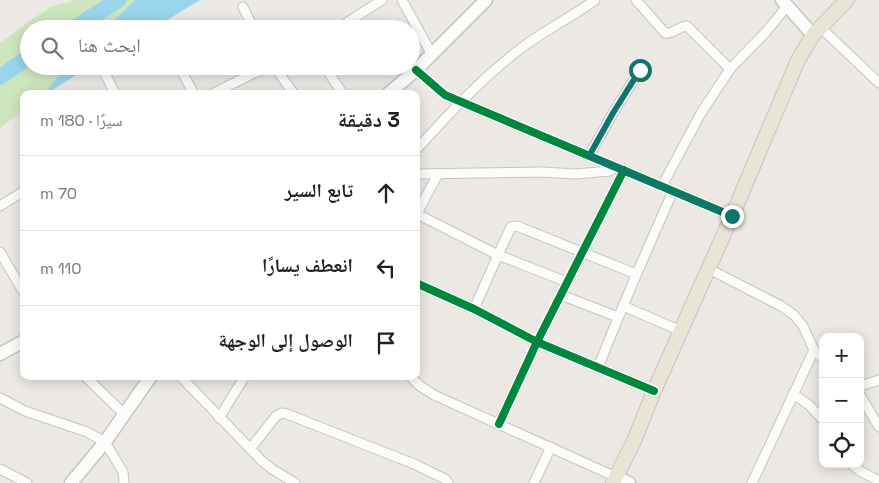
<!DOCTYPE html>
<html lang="ar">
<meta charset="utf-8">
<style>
:root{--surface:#fff;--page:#f2f2f2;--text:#222;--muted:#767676;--line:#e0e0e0}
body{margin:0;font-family:"Space Grotesk","Noto Naskh Arabic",sans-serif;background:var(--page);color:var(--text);direction:rtl}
.controls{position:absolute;right:15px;bottom:15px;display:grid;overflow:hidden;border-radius:10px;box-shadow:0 2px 12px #0003}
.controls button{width:45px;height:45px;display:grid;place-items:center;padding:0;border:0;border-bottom:1px solid var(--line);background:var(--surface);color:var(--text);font:25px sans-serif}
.stop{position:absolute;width:15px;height:15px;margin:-11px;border:4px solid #0f766e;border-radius:50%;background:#fff}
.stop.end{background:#0f766e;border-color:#fff;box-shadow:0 1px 5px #0008}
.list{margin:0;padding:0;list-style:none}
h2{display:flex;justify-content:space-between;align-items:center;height:65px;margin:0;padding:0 20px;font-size:21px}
h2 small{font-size:16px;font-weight:400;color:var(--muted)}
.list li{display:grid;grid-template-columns:32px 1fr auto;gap:15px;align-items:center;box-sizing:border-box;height:75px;padding:0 20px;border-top:1px solid var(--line)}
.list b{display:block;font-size:19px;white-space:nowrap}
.list em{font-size:16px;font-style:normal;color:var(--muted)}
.icon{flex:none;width:28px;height:28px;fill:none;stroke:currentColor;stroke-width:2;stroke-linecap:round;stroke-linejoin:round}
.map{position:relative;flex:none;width:879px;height:483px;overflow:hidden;direction:ltr}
.search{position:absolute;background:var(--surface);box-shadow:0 2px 12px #0003;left:20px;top:20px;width:400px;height:55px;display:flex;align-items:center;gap:12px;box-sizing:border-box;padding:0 18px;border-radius:28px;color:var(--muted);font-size:19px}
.panel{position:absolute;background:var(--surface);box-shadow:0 2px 12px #0003;left:20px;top:90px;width:400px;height:290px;border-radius:10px;direction:rtl}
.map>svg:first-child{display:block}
.green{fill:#cee6be}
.water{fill:#99d6ec}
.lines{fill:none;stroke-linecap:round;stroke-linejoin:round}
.river{stroke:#99d6ec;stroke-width:16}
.street-casing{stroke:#c5c4c5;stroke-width:11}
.secondary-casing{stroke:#c5c4c5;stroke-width:15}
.primary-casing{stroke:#c6c5c4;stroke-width:16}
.street{stroke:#fcfcfb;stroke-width:9}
.secondary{stroke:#fcfcfb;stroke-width:12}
.primary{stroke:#e8e4d6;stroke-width:14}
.cycleway-casing{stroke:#fff;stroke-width:11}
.cycleway{stroke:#00873e;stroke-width:8}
.route{stroke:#0f766e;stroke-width:6}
</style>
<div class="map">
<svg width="879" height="483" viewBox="0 0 879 483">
<rect width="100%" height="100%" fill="#ece8e4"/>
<!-- green -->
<path class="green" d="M76 0H135L105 29H29V66H67L44 94H24V110L0 128V43L50 7Z"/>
<!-- water -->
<g class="water">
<path d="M135 0H200L152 29H105Z"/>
<path d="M67 66H91L46 94H44Z"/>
</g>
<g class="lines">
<!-- river -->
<g class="river">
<path d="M73 29 118 0"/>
<path d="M0 77 29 57"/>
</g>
<defs>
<g id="street">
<path d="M402 0 431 53"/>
<path d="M636 0 665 33C673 35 679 26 687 26L730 69"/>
<path d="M243 7 254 29"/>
<path d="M820 27 879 83"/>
<path d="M337 29 382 0"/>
<path d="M179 66 194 94"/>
<path d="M274 66 294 94"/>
<path d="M324 66 343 94"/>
<path d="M103 69 115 94"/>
<path d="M416 70 445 95 732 216"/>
<path d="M212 94 254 73 274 66"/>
<path d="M416 150C447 116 478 82 515 53 539 33 569 19 595 0"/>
<path d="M589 156 613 113 640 70"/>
<path d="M416 174 543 172 575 174 610 171 616 167"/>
<path d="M662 186 701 113 730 69 766 32 787 6"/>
<path d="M0 206 24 191"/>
<path d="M417 214 498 255 511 227 517 226 636 274"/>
<path d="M416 215 438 174"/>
<path d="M0 252 24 293"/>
<path d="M709 269 781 306 794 315 803 326 814 350 823 359"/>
<path d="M416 283 474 309 537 342 654 391"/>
<path d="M561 295 618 317"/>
<path d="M623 306 681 331"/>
<path d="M474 309 498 255 567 282"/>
<path d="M598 368C621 308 647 250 673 191"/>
<path d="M85 376 124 414"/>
<path d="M180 376 262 461 272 469 295 483"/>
<path d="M410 376 420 386 434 395 616 477"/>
<path d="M860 386 879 380"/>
<path d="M793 394 809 405 823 420"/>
<path d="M860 395 879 427"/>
<path d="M0 398 25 411 87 432 105 442 123 472 124 483"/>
<path d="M219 418 245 376"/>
<path d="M499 424 537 342 624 170"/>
<path d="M250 449 276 416 282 413 287 414 414 464 445 479 448 483"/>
<path d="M851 464 860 471 879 481"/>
<path d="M0 469 27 483"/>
<path d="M534 483 551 447"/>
<path d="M752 483 814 350"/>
</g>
<g id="secondary">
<path d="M782 0 813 35"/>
<path d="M388 94 416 70 486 0"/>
<path d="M0 354 24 341"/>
<path d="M616 477 629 483"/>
<path d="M71 483 105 442 151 376"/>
</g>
<path id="primary" d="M613 483 634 441 654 391 732 216 798 60 813 35 847 0"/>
</defs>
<!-- street casing -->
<use href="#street" class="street-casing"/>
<!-- secondary casing -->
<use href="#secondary" class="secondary-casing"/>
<!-- primary casing -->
<use href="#primary" class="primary-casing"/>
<!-- street -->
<use href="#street" class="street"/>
<!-- secondary -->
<use href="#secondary" class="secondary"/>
<!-- primary -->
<use href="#primary" class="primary"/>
<defs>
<g id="cycleway">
<path d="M416 70 445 95 732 216"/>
<path d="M416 283 474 309 537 342 654 391"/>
<path d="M499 424 537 342 624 170"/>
</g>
</defs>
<!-- cycleway casing -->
<use href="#cycleway" class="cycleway-casing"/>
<!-- cycleway -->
<use href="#cycleway" class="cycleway"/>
</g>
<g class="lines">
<!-- route -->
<path class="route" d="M640 70 613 113 589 156 732 216"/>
</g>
</svg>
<div class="controls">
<button>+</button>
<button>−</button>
<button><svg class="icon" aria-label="locate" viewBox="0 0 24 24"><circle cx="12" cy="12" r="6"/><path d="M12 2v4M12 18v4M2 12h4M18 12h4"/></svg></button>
</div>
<div class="stop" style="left:640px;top:70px"></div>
<div class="stop end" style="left:732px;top:216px"></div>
<div class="search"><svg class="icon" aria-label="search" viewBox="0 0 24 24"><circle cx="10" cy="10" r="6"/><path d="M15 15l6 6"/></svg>ابحث هنا</div>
<section class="panel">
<h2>3 دقيقة<small>سيرًا · 180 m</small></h2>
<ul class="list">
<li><svg class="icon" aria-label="ahead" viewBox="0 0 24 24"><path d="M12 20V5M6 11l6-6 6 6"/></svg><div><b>تابع السير</b></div><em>70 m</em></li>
<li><svg class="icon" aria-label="left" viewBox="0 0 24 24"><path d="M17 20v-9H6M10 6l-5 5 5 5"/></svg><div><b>انعطف يسارًا</b></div><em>110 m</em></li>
<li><svg class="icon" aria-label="arrive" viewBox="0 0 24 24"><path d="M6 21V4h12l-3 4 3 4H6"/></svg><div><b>الوصول إلى الوجهة</b></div></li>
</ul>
</section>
</div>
